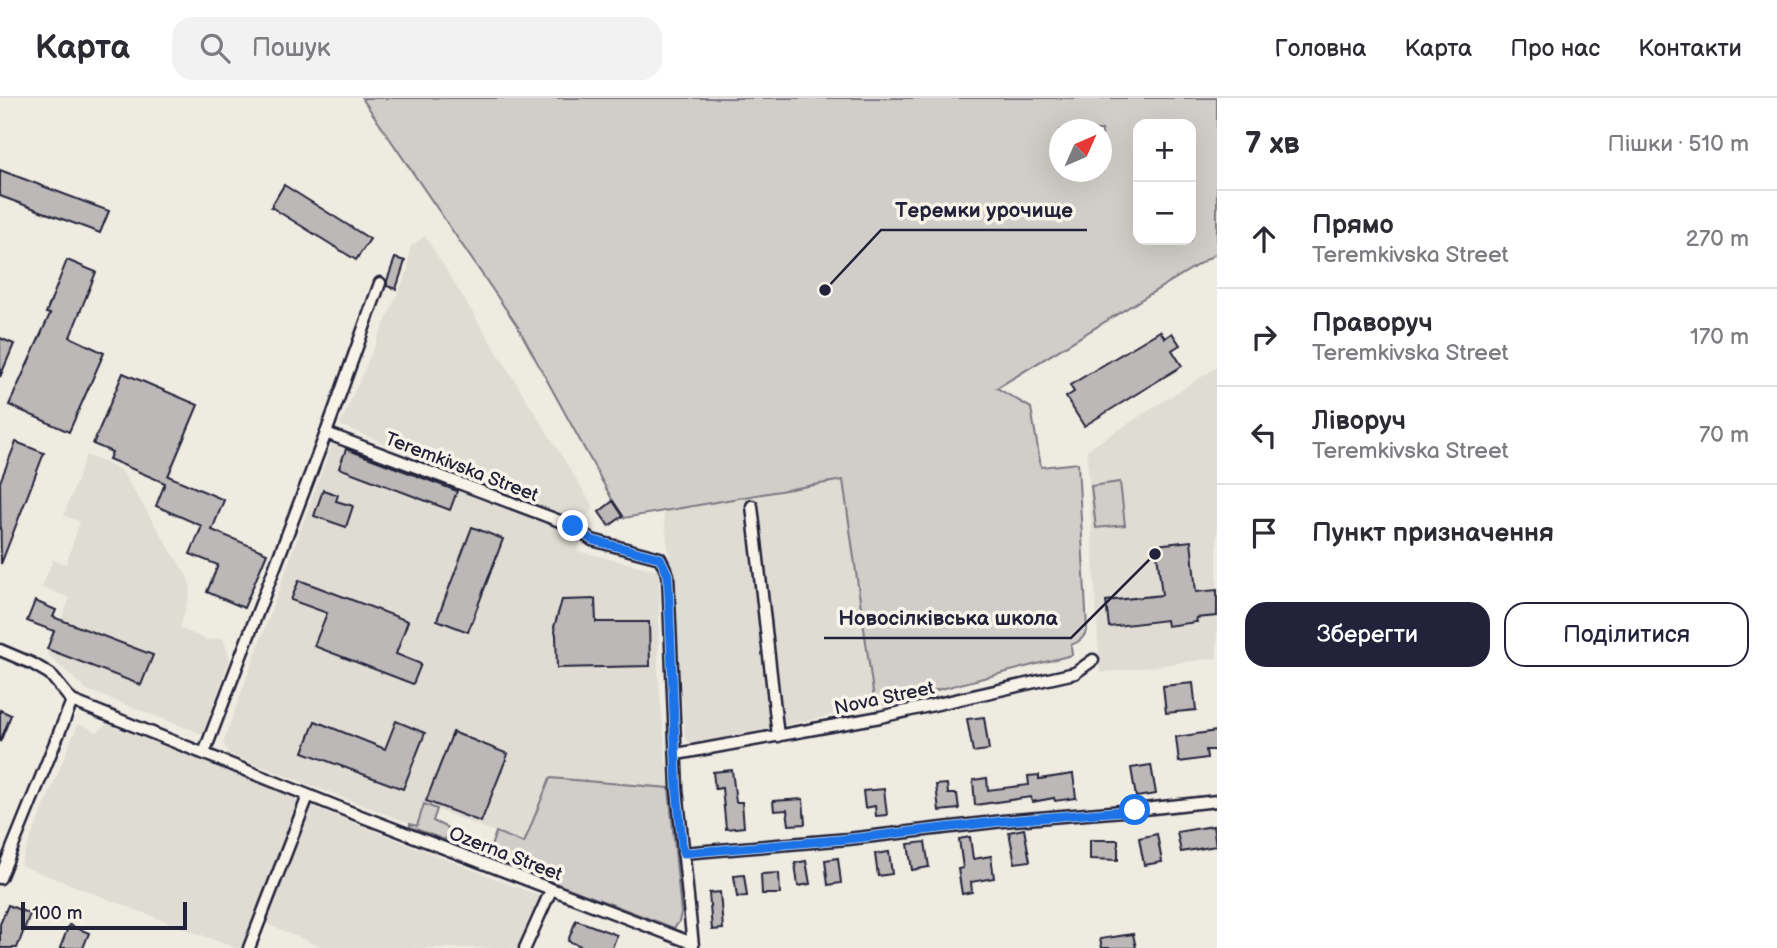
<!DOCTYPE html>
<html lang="uk">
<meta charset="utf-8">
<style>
:root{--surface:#fff;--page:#f2f2f3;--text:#2b2b33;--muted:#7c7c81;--line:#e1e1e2;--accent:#22223b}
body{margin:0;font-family:"Balsamiq Sans",sans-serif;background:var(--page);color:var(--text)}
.controls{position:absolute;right:21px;top:21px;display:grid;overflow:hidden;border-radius:14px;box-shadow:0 7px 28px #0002}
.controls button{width:63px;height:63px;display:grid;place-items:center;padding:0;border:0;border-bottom:2px solid var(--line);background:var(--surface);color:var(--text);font:35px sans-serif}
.compass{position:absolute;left:1049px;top:21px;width:63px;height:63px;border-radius:50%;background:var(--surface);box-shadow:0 7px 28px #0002;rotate:45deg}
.scale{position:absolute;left:21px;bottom:18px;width:166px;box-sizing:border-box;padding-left:7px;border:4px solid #22223b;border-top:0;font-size:19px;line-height:24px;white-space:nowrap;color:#22223b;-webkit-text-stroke:5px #f7f3e8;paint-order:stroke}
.stop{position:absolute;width:21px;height:21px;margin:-16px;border:5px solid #1a73e8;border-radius:50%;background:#fff}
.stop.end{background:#1a73e8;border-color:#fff;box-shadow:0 2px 7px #0008}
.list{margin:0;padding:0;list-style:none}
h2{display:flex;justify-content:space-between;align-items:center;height:91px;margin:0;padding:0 28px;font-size:30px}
h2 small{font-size:23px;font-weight:400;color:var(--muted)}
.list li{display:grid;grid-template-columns:46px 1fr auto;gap:21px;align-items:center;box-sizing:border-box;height:98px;padding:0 28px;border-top:2px solid var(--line)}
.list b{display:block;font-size:26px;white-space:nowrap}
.list p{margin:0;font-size:23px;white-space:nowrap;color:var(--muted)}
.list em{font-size:23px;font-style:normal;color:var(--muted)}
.actions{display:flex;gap:14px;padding:21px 28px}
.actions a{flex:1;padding:16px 0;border:2px solid var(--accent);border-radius:21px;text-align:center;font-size:24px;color:var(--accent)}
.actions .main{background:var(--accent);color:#fff}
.icon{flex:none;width:38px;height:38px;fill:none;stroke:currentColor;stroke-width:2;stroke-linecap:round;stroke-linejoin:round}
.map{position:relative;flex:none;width:1217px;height:850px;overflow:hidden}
header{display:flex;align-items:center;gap:42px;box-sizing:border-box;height:98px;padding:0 35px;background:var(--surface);border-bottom:2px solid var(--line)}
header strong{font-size:33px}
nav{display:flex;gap:38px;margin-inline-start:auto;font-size:24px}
.search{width:490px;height:63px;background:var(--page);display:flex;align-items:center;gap:18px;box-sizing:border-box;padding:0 24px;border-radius:21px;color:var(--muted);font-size:26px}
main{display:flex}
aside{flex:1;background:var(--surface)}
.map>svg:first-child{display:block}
.built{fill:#dfdcd4}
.green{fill:#d1cdc9;stroke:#7a7882;stroke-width:2;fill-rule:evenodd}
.building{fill:#bbb8b7;stroke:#22223b;stroke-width:2}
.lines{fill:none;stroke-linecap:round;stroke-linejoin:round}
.street-casing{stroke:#22223b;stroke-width:15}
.street{stroke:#f7f3e8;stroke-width:10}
.route{stroke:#1a73e8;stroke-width:9}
.labels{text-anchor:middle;stroke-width:7;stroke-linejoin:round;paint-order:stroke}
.street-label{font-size:19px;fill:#22223b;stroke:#f7f3e8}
.leader{fill:none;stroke:#22223b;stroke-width:2.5}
.callout-dot{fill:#22223b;stroke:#f7f3e8;stroke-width:2.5}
.callout-label{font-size:21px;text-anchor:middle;font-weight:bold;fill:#22223b;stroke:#f7f3e8;stroke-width:7;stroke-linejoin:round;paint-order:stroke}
</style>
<header>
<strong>Карта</strong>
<div class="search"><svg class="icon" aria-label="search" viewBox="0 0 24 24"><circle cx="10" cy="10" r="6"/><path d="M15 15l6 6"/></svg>Пошук</div>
<nav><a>Головна</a><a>Карта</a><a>Про нас</a><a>Контакти</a></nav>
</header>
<main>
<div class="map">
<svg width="1217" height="850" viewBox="0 0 1217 850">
<rect width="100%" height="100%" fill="#eeebe1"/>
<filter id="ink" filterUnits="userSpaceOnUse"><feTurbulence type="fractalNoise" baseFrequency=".0143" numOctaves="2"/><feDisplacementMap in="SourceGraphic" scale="14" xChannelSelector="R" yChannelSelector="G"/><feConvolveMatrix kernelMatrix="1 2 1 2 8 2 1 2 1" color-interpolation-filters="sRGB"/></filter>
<g filter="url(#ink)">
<!-- built -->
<g class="built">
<path d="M425 138 594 410 579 426 340 327 408 172 410 149Z"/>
<path d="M1217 269V560L1100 575 1087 352Z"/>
<path d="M333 343 570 432 582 441 577 453 660 473 658 576 669 690 550 680 524 745 425 707 417 728 229 656 223 645Z"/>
<path d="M86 357 121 372 188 480 191 491 180 530 206 542 223 540 230 561 203 636 87 592 47 556 70 500 42 489 53 462 66 466 80 424 64 417Z"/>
<path d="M843 382 875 608 692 647 685 640 672 478 663 413Z"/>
<path d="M78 626 98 634 106 626 263 685 319 711 542 799 517 850H324L253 820 241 850H235L20 767Z"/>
</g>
<!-- green -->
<g class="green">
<path d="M362 0H1217V155L997 290 1031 310 1041 369 1078 365 1087 532C1083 540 1080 544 1071 547L1072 557 875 608 843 382 624 420 613 403 518 229ZM1138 26H1191V142H1138ZM1060 32H1102V74H1060Z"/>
<path d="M1120 384 1125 427 1096 430 1091 388Z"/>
<path d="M550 680 669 690 681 815 679 824 674 830 462 750 465 740 491 748 496 734 524 745Z"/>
<path d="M424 706 437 711 433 723 450 731 445 742 410 729V726L417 728Z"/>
</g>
<!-- building -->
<g class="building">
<path d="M0 72 109 113 100 135 0 98Z"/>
<path d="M284 87 370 141 356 162 271 109Z"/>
<path d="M395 160 405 163 396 191 387 188V183Z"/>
<path d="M67 162 96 174 70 239 104 255 69 334 9 307 50 216 46 215Z"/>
<path d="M1160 233 1165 240 1172 235 1180 247 1172 252 1182 268 1084 328 1066 299 1074 294 1070 287Z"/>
<path d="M0 240 14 246 0 279Z"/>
<path d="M123 275 198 307 168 378 224 402 212 432 267 455 244 510 207 494 218 467 190 456 202 428 156 408 165 385 109 361 112 354 93 346Z"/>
<path d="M16 344 44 355 1 466 0 384Z"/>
<path d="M346 351 457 393 450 412 339 370Z"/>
<path d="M323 392 338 397 336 403 353 408 346 429 314 418Z"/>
<path d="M613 403 623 418 609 428 599 414Z"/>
<path d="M472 429 503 441 468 534 437 522Z"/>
<path d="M1191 443 1196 494 1217 492V518L1196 520 1197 524 1167 528 1166 522 1109 529 1106 503 1162 497 1156 447Z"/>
<path d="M299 482 408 523 396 556 421 566 413 586 314 548 327 515 291 502Z"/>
<path d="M595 501 596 524H649L650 568 557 570 556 537 554 529 562 502Z"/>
<path d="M35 503 56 512 53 519 153 557 141 587 47 551 54 533 27 523Z"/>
<path d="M1193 585 1196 612 1166 615 1163 588Z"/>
<path d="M0 612 11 617 0 644Z"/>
<path d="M984 619 989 652 973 654 967 621Z"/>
<path d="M315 623 385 651 396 623 425 635 403 691 303 654Z"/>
<path d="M1217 633V652H1206L1207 660 1179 664 1176 639Z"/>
<path d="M453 634 508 656 481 724 426 703Z"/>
<path d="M1151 667 1156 696 1136 699 1131 670Z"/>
<path d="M732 672 736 704H742L744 729 726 731 722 690 715 691 713 674Z"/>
<path d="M1073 676 1076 700 1055 703 1054 700 1032 704 1031 699 975 707 973 682 987 680 988 692 1029 687 1028 678 1039 677V681Z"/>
<path d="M947 686 948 696H957L959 711 939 713 936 687Z"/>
<path d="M884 691 887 717 876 718 875 708 865 710 863 693Z"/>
<path d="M803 701 805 726 789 727 787 712 774 713 773 703Z"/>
<path d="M1213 728 1216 748 1181 754 1177 734Z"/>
<path d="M1024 731 1030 763 1015 765 1009 734Z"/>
<path d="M1157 736 1162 764 1144 767 1139 740Z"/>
<path d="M970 739 973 761 991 758 994 780 971 784 972 794 962 796 958 771 963 770 959 741Z"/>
<path d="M1090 742H1118V762L1090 761Z"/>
<path d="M925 744 929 769 912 772 908 746Z"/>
<path d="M889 754 892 776 878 778 875 756Z"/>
<path d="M838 760 841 785 828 787 825 762Z"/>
<path d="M806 763 810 786 798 788 795 765Z"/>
<path d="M779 775 780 796H762L761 776Z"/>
<path d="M744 777 747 798 737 799 734 778Z"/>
<path d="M720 794 723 831 712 832 709 795Z"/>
<path d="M8 807 30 816 17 850H0V826Z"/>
<path d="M576 822 617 837 612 850H586L568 843Z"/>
<path d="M69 827 89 835 83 850H60Z"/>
<path d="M1133 836 1136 850H1102L1100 841Z"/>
</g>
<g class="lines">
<defs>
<g id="street">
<path d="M326 335 573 428 592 442 660 460 668 477 677 691 693 848"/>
<path d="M752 408 778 638"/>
<path d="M0 552 33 566 50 576 72 603 350 714 692 845"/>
<path d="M204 655 326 335 380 185"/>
<path d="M677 656 880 619 1075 575 1093 562"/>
<path d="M683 755 848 741 1003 723 1135 712 1217 703"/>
<path d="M0 780 72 603"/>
<path d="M249 850 308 698"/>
<path d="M525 850 551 792"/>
</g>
</defs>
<!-- street casing -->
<use href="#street" class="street-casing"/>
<!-- street -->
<use href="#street" class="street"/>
</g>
</g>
<g class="lines" filter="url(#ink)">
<!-- route -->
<path class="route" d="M573 428 592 442 660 460 668 477 677 691 683 755 848 741 1003 723 1135 712"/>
</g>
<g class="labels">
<!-- street labels -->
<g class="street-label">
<text transform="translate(462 368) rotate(21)" y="7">Teremkivska Street</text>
<text transform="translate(884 599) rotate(-12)" y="7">Nova Street</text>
<text transform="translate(506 755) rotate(21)" y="7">Ozerna Street</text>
</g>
</g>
<!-- callouts -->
<path class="leader" d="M825 192L881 132H1087M1155 456L1071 540H824"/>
<g class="callout-dot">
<circle cx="825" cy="192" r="7"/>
<circle cx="1155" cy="456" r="7"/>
</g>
<g class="callout-label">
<text x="984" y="119">Теремки урочище</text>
<text x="948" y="527">Новосілківська школа</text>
</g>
</svg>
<div class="controls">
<button>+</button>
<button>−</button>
</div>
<svg class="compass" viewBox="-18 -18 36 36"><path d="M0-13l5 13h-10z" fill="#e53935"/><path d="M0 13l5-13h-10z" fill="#7c7c81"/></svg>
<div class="scale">100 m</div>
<div class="stop" style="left:1135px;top:712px"></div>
<div class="stop end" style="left:573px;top:428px"></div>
</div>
<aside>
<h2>7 хв<small>Пішки · 510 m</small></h2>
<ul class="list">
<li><svg class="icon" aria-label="ahead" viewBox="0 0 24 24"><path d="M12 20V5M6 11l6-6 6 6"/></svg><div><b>Прямо</b><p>Teremkivska Street</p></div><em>270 m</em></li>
<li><svg class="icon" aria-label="right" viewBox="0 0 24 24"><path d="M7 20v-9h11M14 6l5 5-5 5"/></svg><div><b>Праворуч</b><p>Teremkivska Street</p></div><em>170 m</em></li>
<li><svg class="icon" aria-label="left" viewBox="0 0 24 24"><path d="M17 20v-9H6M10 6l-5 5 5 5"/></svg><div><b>Ліворуч</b><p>Teremkivska Street</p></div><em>70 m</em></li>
<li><svg class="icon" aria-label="arrive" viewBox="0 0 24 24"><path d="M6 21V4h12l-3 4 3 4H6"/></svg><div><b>Пункт призначення</b></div></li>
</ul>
<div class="actions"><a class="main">Зберегти</a><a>Поділитися</a></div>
</aside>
</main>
